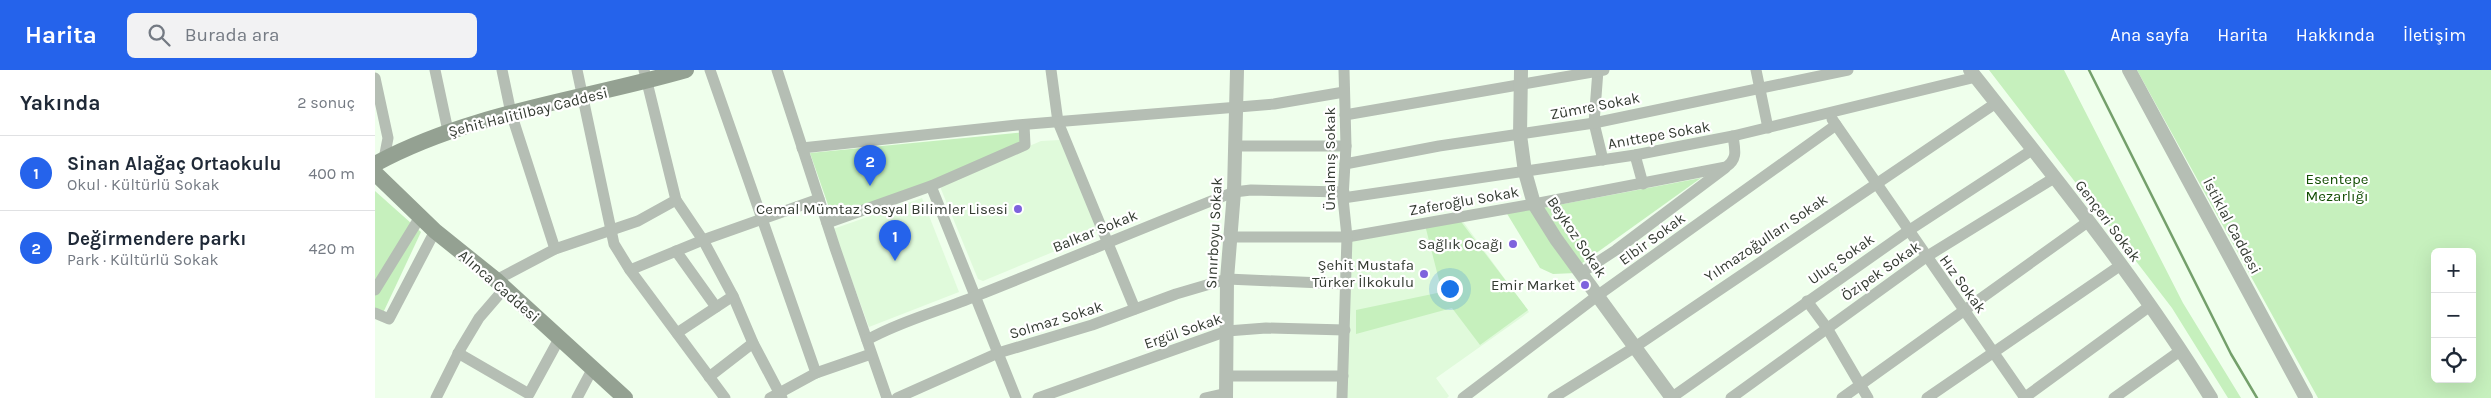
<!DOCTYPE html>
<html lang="tr">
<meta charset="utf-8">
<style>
:root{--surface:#fff;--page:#f2f2f3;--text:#1f2937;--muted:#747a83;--line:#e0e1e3;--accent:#2563eb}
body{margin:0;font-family:Karla,sans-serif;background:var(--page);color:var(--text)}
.controls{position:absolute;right:15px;bottom:15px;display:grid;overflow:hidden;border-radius:8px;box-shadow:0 5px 20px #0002}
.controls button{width:45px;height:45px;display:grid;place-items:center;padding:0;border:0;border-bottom:1px solid var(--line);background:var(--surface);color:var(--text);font:25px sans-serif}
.you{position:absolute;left:1074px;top:218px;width:18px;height:18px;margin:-12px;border:4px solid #fff;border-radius:50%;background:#1a73e8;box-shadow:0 0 0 8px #1a73e833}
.badge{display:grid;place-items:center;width:32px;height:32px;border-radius:50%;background:var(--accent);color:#fff;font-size:16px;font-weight:700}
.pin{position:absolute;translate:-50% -41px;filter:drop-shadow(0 1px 2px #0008)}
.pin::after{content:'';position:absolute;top:26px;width:18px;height:15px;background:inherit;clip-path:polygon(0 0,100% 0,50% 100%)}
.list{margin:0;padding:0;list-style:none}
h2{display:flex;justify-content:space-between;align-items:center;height:65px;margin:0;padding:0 20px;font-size:21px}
h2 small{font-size:16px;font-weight:400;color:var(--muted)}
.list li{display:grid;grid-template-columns:32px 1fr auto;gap:15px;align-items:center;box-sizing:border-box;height:75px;padding:0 20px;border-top:1px solid var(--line)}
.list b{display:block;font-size:19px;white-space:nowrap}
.list p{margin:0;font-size:16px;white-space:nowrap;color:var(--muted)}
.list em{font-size:16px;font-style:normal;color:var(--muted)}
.icon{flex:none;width:28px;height:28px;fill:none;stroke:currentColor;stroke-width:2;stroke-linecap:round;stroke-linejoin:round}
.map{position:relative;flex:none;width:2116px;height:328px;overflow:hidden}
header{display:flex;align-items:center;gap:30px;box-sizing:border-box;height:70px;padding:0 25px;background:var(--accent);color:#fff}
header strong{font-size:24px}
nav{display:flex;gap:28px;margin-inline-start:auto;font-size:18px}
.search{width:350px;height:45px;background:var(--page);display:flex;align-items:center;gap:12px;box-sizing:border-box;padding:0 18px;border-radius:8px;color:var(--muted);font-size:19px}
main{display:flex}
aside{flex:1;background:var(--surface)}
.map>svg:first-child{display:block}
.built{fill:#e0fadb}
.green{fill:#c6f0bd;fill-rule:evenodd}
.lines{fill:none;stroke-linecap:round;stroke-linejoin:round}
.stream{stroke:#74a06b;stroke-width:2.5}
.minor{stroke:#b5beb4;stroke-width:11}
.tertiary{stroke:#b5beb4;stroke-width:14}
.secondary{stroke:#94a192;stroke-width:16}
.poi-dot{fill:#7e62dd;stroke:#fff;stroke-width:2}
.labels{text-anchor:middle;stroke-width:4.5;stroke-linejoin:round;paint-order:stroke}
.street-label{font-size:15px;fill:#343b32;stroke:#fff}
.park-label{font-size:15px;fill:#144e04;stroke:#fff}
.poi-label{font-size:15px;fill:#343b32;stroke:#fff;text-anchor:end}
</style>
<header>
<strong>Harita</strong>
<div class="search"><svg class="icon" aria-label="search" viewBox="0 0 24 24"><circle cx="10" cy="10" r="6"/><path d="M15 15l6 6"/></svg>Burada ara</div>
<nav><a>Ana sayfa</a><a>Harita</a><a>Hakkında</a><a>İletişim</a></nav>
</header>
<main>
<aside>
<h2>Yakında<small>2 sonuç</small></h2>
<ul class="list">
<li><span class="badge">1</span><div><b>Sinan Alağaç Ortaokulu</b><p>Okul · Kültürlü Sokak</p></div><em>400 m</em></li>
<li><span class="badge">2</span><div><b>Değirmendere parkı</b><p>Park · Kültürlü Sokak</p></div><em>420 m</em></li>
</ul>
</aside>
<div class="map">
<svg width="2116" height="328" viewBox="0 0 2116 328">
<rect width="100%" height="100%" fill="#efffec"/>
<!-- built -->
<g class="built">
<path d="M685 70 722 159 719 165 608 211 603 209 566 119 567 114 666 71Z"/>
<path d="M547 128 584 222 494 257 458 159Z"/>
<path d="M1084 146 1154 242 1061 308 1074 326 1072 328H970L972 167Z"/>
</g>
<!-- green -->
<g class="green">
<path d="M1614 0H1689L1808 233 1866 328H1853L1797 238Z"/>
<path d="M1762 0H2116V328H1943ZM2060 182H2097V309H2060Z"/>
<path d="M651 62V75L458 149 435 83Z"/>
<path d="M1326 108 1206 194 1167 138Z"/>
<path d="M0 121 46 162 8 243 0 240Z"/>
<path d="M1161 137 1201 203 1178 204 1165 198 1131 142Z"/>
<path d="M1084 149 1153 240 1105 275 1077 238 981 264V240L1067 222 1050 155Z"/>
</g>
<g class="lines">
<!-- stream -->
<path class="stream" d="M1714 0 1856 284 1882 328"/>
<!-- minor -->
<g class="minor">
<path d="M60 0 73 61"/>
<path d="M127 0 136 43 180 179 263 151 301 130"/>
<path d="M202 0 239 174 255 200 350 328"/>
<path d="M269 0 301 130 328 170 358 226 378 273 407 328"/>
<path d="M335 0 441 303"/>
<path d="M402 0 460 178 512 328"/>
<path d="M676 0 683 52 760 239"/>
<path d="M1223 0 1219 53 1228 90"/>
<path d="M1381 0 1393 58"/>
<path d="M0 8 13 68 9 89"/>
<path d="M970 45 1229 0"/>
<path d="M1457 49 1650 328"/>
<path d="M860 76H971"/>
<path d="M427 78 642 55 899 34 969 22"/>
<path d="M1260 85 1268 114"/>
<path d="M970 94 1064 76 1219 53 1473 0"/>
<path d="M556 116 641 328"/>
<path d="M968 128 1260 85 1358 66 1601 7"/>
<path d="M452 153 556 116 650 75 649 55"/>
<path d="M854 167H972L1159 134 1351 97C1363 89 1360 80 1358 66"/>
<path d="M301 181 341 237"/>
<path d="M255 200 328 170 444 129"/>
<path d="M1206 203 1241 180 1350 98"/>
<path d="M121 210 180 179"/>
<path d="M0 220 45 147"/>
<path d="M1432 231 1452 258 1493 328"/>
<path d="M0 243 14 249 60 161"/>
<path d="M302 263 358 226"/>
<path d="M492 270C526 251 565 241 601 226 687 192 772 156 859 122L876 120 969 122"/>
<path d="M83 283 154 324 184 269"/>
<path d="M853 306H968"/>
<path d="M334 307 378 273"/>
<path d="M61 328 86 278 104 248 129 219"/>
<path d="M202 328 218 298"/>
<path d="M395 328 441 303 496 284"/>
<path d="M522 328 623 283 717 255 801 224 852 209 971 214"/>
<path d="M663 328 852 261 891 258 970 260"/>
<path d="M830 328 852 323"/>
<path d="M967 328 972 167 968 128 971 76 969 0"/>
<path d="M1088 328 1222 226 1461 55"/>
<path d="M1178 328 1260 277 1621 33"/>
<path d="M1296 328 1533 161 1657 80"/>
<path d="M1356 328 1551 187 1679 108"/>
<path d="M1467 328 1714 151"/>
<path d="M1552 328 1746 195"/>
<path d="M1649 328 1775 236"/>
<path d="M1739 328 1805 281"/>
</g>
<!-- tertiary -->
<g class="tertiary">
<path d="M1146 0 1145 65 1150 102 1159 134 1181 169 1297 328"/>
<path d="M1595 0C1679 106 1765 212 1836 328"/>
<path d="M1754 0 1931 328"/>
<path d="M851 328 852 209 859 122 862 0"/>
</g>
<!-- secondary -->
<g class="secondary">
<path d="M0 94C96 42 207 30 311 0"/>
<path d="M0 103 60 161 121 210 250 328"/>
</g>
</g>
<!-- markers -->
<g class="poi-dot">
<circle cx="643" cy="139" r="5"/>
<circle cx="1138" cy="174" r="5"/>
<circle cx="1049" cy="204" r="5"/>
<circle cx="1210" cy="215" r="5"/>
</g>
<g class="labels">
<!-- street labels -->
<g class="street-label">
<text transform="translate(1220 36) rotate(-11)" y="5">Zümre Sokak</text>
<text transform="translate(153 42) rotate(-14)" y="5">Şehit Halitilbay Caddesi</text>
<text transform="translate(1284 65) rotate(-10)" y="5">Anıttepe Sokak</text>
<text transform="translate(955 89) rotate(-90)" y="5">Ünalmış Sokak</text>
<text transform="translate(1089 131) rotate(-10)" y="5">Zaferoğlu Sokak</text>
<text transform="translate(1733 151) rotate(53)" y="5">Gençeri Sokak</text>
<text transform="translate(1857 156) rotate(62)" y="5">İstiklal Caddesi</text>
<text transform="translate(720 161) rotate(-22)" y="5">Balkar Sokak</text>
<text transform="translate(839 163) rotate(-87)" y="5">Sınırboyu Sokak</text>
<text transform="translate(1202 167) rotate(56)" y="5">Beykoz Sokak</text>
<text transform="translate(1391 168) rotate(-34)" y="5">Yılmazoğulları Sokak</text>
<text transform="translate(1277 169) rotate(-36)" y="5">Elbir Sokak</text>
<text transform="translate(1466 189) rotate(-35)" y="5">Uluç Sokak</text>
<text transform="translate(1506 201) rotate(-35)" y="5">Özipek Sokak</text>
<text transform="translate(1588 214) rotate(54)" y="5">Hız Sokak</text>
<text transform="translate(124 216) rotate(41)" y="5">Alınca Caddesi</text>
<text transform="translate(681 250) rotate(-17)" y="5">Solmaz Sokak</text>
<text transform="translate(808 261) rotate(-19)" y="5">Ergül Sokak</text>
</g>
<!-- park labels -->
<g class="park-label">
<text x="1962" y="114">Esentepe<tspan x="1962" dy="17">Mezarlığı</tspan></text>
</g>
<!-- poi labels -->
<g class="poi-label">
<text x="633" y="144">Cemal Mümtaz Sosyal Bilimler Lisesi</text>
<text x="1128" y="179">Sağlık Ocağı</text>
<text x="1039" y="200">Şehit Mustafa<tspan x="1039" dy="17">Türker İlkokulu</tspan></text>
<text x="1200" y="220">Emir Market</text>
</g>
</g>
</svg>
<div class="controls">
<button>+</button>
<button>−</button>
<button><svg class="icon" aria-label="locate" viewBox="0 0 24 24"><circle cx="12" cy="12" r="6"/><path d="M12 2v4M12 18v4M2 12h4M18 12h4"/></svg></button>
</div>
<div class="you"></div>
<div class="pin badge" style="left:520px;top:191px">1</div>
<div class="pin badge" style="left:495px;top:116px">2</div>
</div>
</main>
